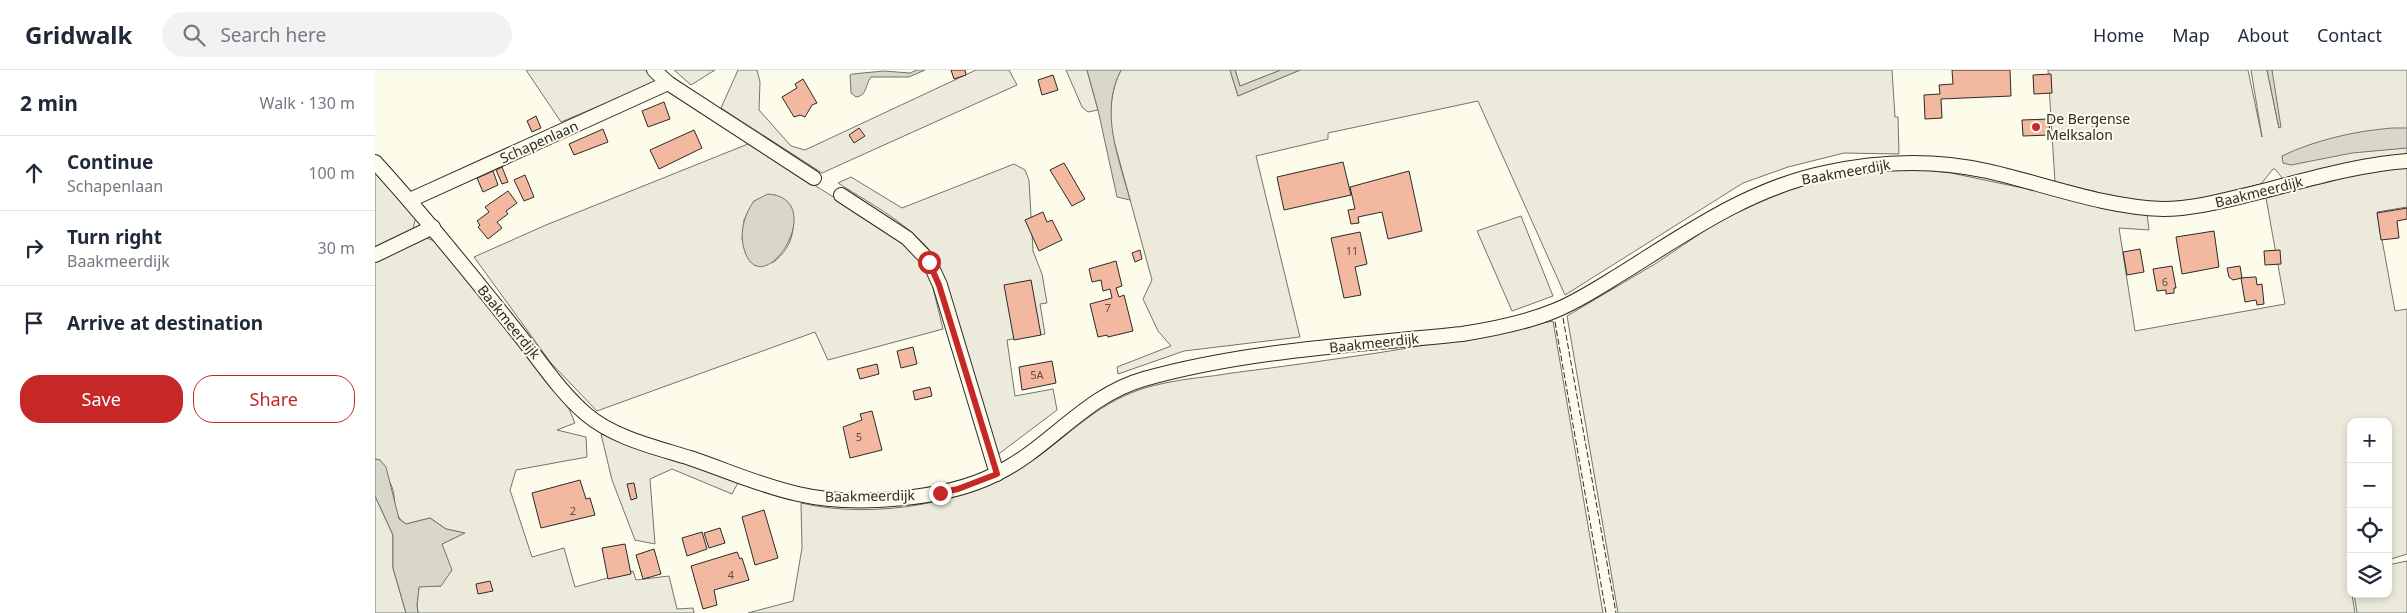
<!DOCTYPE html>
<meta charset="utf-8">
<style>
:root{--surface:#fff;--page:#f2f2f3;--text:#1f2937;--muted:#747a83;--line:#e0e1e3;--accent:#c62828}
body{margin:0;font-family:"Noto Sans",sans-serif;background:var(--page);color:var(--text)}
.controls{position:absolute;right:15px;bottom:15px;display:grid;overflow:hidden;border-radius:10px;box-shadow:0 2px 8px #0003}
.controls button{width:45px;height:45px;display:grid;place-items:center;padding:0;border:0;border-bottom:1px solid var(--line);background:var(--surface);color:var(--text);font:25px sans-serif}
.stop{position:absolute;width:15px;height:15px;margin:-11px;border:4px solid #c62828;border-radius:50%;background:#fff}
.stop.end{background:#c62828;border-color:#fff;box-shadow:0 1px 5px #0008}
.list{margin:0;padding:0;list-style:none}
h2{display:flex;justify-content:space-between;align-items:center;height:65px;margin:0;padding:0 20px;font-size:21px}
h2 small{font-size:16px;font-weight:400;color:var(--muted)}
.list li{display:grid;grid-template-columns:32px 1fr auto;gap:15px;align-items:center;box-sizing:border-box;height:75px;padding:0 20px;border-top:1px solid var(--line)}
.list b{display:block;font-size:19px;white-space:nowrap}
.list p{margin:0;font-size:16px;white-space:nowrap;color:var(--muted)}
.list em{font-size:16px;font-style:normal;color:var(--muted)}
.actions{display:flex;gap:10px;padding:15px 20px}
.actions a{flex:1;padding:11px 0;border:1px solid var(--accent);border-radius:20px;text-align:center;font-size:18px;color:var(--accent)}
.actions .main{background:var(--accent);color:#fff}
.icon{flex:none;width:28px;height:28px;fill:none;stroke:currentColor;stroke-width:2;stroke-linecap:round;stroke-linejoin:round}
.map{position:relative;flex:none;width:2032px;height:543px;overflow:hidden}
header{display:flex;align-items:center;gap:30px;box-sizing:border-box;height:70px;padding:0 25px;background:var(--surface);border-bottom:1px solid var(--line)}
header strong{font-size:24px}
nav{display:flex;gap:28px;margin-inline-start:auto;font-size:18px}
.search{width:350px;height:45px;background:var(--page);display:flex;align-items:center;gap:12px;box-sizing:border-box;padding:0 18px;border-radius:28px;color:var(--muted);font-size:19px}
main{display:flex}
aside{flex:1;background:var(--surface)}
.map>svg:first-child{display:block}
.green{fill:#ecebdb;stroke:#74746e;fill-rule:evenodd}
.water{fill:#d8d7c9;stroke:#74746e}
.building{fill:#f2b8a0;stroke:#2b2b2b}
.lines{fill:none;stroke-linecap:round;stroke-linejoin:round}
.minor-casing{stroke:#2b2b2b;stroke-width:16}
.minor{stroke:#fdfbea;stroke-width:14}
.fence{stroke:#2b2b2b;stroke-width:1;stroke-dasharray:6 2.5;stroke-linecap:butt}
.route{stroke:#c62828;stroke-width:6}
.poi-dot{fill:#c62828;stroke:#fdfbea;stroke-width:2}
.labels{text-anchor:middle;stroke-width:4;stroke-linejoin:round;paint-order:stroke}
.number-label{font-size:11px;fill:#5d4e48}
.poi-label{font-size:14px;fill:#2b2b2b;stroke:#fdfbea;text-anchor:start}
.street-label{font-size:14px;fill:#2b2b2b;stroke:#fdfbea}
</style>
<header>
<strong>Gridwalk</strong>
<div class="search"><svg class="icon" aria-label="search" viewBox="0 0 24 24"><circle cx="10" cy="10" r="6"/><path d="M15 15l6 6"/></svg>Search here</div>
<nav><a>Home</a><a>Map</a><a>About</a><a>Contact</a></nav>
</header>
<main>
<aside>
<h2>2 min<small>Walk · 130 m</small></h2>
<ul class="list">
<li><svg class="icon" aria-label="ahead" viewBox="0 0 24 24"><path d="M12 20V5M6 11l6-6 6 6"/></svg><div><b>Continue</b><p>Schapenlaan</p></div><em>100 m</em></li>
<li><svg class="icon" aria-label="right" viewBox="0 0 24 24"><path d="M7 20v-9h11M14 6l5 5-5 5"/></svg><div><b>Turn right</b><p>Baakmeerdijk</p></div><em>30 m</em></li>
<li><svg class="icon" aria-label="arrive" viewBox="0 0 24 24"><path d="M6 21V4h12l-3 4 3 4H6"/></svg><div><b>Arrive at destination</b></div></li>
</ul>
<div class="actions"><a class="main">Save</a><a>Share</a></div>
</aside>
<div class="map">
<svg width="2032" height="543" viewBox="0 0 2032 543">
<rect width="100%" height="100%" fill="#fdfbea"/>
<!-- green -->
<g class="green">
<path d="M151 0H271L281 12 186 52Z"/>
<path d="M299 0H340L316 15Z"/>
<path d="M363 0H382L385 12 384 40 416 76 430 80 601 0H634L642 15 447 103 346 38Z"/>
<path d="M691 0H712L723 40 713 42 707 37Z"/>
<path d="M746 0H855L863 26 925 0H1517L1520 47H1523L1524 84 1469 83 1413 97 1368 113 1190 225 1103 31 953 63V69L881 86 925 267 809 281 743 304 742 297 796 276 783 261 768 229 777 210 736 60C735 39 736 19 746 0Z"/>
<path d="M860 0H906L865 16Z"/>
<path d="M1673 0H1873L1887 67 1876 0H1892L1904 58 1895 0H2032V85L1908 109 1900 99H1898L1886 114 1821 130 1792 132H1760L1729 128 1722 122 1680 112Z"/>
<path d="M373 74 523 167 547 193 557 214 568 259 453 290 440 262 222 341 176 293 99 187 171 155ZM400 125C428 139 421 178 397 193L367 170 369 150 379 131Z"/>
<path d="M639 94 650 100 654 110 658 181 667 204 672 233 665 234 670 264 632 270 640 326 678 319 682 340 621 386 561 188C535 154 499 136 463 113L476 107 527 138Z"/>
<path d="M1524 97 1576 103 1772 144 1774 160 1744 158 1760 261 1910 234 1891 128 1994 101 2032 97V137L2002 142 2020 241 2032 239V484L2013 490V352H1976V500L1974 506 1980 543H1243L1192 246 1280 194 1347 149 1397 126 1448 109Z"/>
<path d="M0 101 41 146 37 163 0 179Z"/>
<path d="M1146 146 1178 226 1137 241 1102 161Z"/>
<path d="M49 167 62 172 194 339 200 353 182 360 211 367 212 387 141 400 135 420 157 487 189 478 200 517 258 501 261 510 294 506 302 539 318 538 319 543H43L42 535 44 516H66L67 474 89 463 71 459 55 448 31 454C16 444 22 431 17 417 13 408 9 399 5 390L0 389V190Z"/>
<path d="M1178 251 1228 543H373L418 531 427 478 426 433C498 450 597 434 658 390 705 357 729 325 790 313 812 308 835 307 857 303 905 297 954 290 1002 283 1061 274 1120 262 1178 251Z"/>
<path d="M226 364 364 411 357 424 297 399 275 409 280 474 260 470 237 410Z"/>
<path d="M0 426 18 465V498L31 543H0Z"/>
<path d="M2032 491V543H1982L1979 524H2013V495Z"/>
</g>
<!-- water -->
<g class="water">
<path d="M542 0H550L534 7H496C490 15 492 26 481 27L476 23 475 5 477 4 509 1 535 3Z"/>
<path d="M712 0H746C724 42 744 88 755 130L742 127 723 40Z"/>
<path d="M855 0H860L865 16 906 0H925L863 26Z"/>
<path d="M1892 0H1897L1906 57 1904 58Z"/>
<path d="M2017 58H2032V78L1977 83 1916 95 1908 93 1907 86C1940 70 1980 61 2017 58Z"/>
<path d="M393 124C458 129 383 243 368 175 365 160 370 143 379 131Z"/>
<path d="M0 389 5 390 11 397 24 449 31 454 55 448 71 459 90 463 67 474 77 500 66 516 44 517 42 535 43 543H31L18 498V465L0 426Z"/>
</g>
<!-- building -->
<g class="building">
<path d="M576 0H590L591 5 579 9Z"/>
<path d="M1577 0H1635L1636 26 1566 29 1567 48 1550 49 1549 25 1565 24 1564 15 1578 14Z"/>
<path d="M1676 4 1677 23 1659 24 1658 5Z"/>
<path d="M678 5 683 20 667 25 663 10Z"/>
<path d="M428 9 442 33 437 35 430 47 425 45 419 47 407 27 422 18 420 14Z"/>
<path d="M289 32 295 49 273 57 267 41Z"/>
<path d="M161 46 166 58 157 62 152 51Z"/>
<path d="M1674 49 1675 65 1648 66 1647 50Z"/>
<path d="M484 58 490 66 479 73 474 65Z"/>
<path d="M228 59 233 72 199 85 194 74Z"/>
<path d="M319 60 327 78 284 99 275 80Z"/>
<path d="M968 92 976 125 909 140 902 107Z"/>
<path d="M689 93 710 129 697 136 675 100Z"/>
<path d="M127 97 133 112 127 114 121 100Z"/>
<path d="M118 101 123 115 108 122 102 108Z"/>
<path d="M1034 101 1047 161 1013 169 1007 142 983 147 984 153 976 154 973 140 980 139 975 117Z"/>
<path d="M150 105 159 127 149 131 139 110Z"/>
<path d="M133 121 142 133 131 141 133 144 122 152 127 158 113 169 103 157 105 155 102 151 114 142 110 137Z"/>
<path d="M2032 138V149L2022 151 2024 168 2006 170 2002 143Z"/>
<path d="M668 142 672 152 677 150 687 170 664 181 650 150Z"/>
<path d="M1839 161 1844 197 1807 204 1801 167Z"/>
<path d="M985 162 992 194 980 197 986 225 969 228 956 168Z"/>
<path d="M1765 179 1769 202 1752 205 1748 182Z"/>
<path d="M765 180 767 189 760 192 757 183Z"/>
<path d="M1905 180 1906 194 1890 195 1889 181Z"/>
<path d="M741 191 747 216 741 218 744 227 749 225 758 261 733 267 732 265 723 267 715 234 737 228 735 219 728 221 726 210 717 212 714 199Z"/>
<path d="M1797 196 1801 218H1799V223L1791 224V220L1782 221 1778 199Z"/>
<path d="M1865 196 1867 208 1858 210 1854 207 1852 198Z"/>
<path d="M1879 207H1881L1882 215 1887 214 1889 234 1882 235 1881 230 1870 232 1866 208Z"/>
<path d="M656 210 666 265 639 270 629 215Z"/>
<path d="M538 277 542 294 526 298 522 281Z"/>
<path d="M677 291 681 313 647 320 644 297Z"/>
<path d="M502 294 504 304 485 309 482 299Z"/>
<path d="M555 317 557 326 540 330 538 321Z"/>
<path d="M497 341 507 380 475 388 468 357 487 350 485 344Z"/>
<path d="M205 410 211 429 215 428 220 445 166 458 157 423Z"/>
<path d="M259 413 262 428 256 430 252 414Z"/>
<path d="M389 440 403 488 380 495 367 447Z"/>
<path d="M345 458 350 473 334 478 329 463Z"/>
<path d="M327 462 332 479 312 486 307 468Z"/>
<path d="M250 474 256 504 233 509 227 478Z"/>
<path d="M279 479 286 504 268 509 261 485Z"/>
<path d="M362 482 365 489 367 488 374 510 339 520 342 535 328 539 316 496Z"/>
<path d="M115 511 118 521 103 524 101 514Z"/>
</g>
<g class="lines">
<defs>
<g id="minor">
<path d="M279 0 293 13 439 108"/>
<path d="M0 92C50 147 96 204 142 262 164 289 184 321 211 344 239 368 280 377 315 388 351 400 386 416 423 424 479 437 570 430 621 404 675 378 709 326 769 309 872 280 981 275 1087 264 1119 259 1150 253 1179 241 1204 231 1226 216 1249 202 1313 162 1374 119 1449 103 1503 91 1558 89 1612 101 1670 114 1728 137 1788 139 1817 139 1847 131 1876 124 1928 111 1979 95 2032 91"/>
<path d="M466 125 532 168 554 191 565 215 622 404"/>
<path d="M35 130 293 13"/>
<path d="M0 185 58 157"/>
</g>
</defs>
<!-- minor casing -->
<use href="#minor" class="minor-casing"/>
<!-- minor -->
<use href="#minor" class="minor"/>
<!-- fence -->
<g class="fence">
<path d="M1188 248 1241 543"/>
<path d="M1180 252 1231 543"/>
</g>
</g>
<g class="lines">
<!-- route -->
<path class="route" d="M554 192 564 215 622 404 583 419 565 423"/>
</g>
<!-- markers -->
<circle class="poi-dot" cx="1661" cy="57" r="5"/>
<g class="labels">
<!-- number labels -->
<g class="number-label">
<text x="977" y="185">11</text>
<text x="1790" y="216">6</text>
<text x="733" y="242">7</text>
<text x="662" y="309">5A</text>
<text x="484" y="371">5</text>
<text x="198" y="445">2</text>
<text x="356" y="509">4</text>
</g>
<!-- poi labels -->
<g class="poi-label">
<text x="1671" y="54">De Bergense<tspan x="1671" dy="16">Melksalon</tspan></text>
</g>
<!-- street labels -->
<g class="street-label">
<text transform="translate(164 72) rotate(-24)" y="5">Schapenlaan</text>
<text transform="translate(1471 102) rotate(-10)" y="5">Baakmeerdijk</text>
<text transform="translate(1884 122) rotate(-14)" y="5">Baakmeerdijk</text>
<text transform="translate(134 252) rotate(51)" y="5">Baakmeerdijk</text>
<text transform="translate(999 273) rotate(-6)" y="5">Baakmeerdijk</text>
<text transform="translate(495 426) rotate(-1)" y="5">Baakmeerdijk</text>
</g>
</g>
</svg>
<div class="controls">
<button>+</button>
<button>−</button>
<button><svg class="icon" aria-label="locate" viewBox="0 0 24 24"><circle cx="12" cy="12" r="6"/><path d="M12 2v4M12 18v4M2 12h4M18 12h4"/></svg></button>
<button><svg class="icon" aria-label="layers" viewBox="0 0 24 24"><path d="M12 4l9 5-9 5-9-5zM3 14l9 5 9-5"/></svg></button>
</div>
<div class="stop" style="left:554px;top:192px"></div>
<div class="stop end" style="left:565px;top:423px"></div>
</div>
</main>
